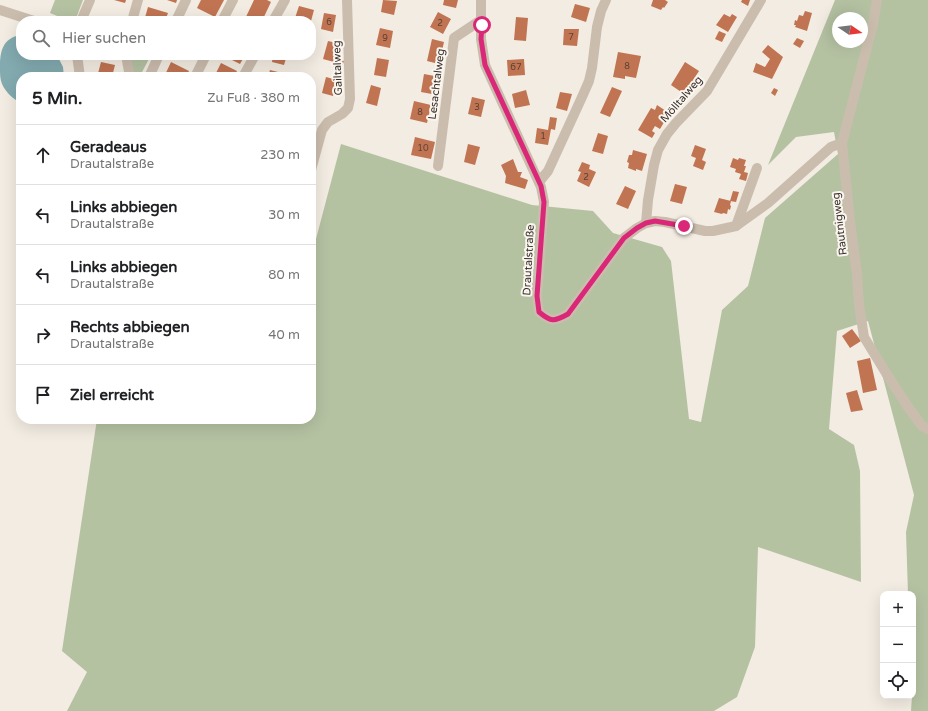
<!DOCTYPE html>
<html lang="de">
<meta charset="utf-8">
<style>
:root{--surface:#fff;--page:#f2f2f2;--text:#202124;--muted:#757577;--line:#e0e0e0}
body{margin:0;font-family:"Varela Round",sans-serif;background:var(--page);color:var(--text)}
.controls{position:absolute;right:12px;bottom:12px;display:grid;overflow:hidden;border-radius:8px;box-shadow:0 4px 16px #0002}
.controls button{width:36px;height:36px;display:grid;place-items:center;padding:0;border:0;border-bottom:1px solid var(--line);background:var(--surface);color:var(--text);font:20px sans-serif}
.compass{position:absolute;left:832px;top:12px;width:36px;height:36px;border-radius:50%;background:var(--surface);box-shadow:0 4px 16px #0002;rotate:103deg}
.stop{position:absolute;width:12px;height:12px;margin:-9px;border:3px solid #db2777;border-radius:50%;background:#fff}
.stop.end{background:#db2777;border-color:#fff;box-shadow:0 1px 4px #0008}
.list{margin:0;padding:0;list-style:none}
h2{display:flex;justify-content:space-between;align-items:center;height:52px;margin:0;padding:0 16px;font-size:17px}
h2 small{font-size:13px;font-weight:400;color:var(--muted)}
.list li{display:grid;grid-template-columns:26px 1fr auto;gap:12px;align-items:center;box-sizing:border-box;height:60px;padding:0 16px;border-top:1px solid var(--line)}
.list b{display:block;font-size:15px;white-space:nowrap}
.list p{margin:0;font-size:13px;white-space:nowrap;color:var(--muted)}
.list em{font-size:13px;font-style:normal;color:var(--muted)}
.icon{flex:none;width:22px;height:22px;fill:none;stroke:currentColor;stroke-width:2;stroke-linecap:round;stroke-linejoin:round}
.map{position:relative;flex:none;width:928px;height:711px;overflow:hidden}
.search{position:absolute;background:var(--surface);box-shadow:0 4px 16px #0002;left:16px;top:16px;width:300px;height:44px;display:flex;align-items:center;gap:10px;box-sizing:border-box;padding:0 14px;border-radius:16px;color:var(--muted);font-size:15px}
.panel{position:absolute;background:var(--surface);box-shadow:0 4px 16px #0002;left:16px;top:72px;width:300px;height:352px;border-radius:16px}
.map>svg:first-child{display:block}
.green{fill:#b5c2a2;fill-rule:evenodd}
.water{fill:#82aaaf}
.building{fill:#c17452}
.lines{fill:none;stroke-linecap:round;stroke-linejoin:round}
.minor{stroke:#cbbdae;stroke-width:10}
.route{stroke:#db2777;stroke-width:5}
.labels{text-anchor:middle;stroke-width:4;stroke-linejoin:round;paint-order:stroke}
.number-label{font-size:9px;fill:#5c4236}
.street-label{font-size:11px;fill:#3a312c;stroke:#faf6ef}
</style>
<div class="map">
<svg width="928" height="711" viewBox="0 0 928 711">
<rect width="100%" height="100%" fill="#f3ece2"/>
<!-- green -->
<g class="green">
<path d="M55 0H83L75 21H69L50 13Z"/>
<path d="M835 0H928V711H911L912 696H913V594H908L906 532 914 495 868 321 837 331 829 429 854 445 860 471 861 582 758 547 755 647 737 697 714 711H67L87 672 62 651 97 419H311V258L341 144 532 205 593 211 613 233 662 247 671 261 689 419 701 422 722 310 748 286 765 218 838 154 834 132 796 137 768 165ZM838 18H862V42H838Z"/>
<path d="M130 55H151L140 76C131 74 132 63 130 55Z"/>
</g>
<!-- water -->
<path class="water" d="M21 35V55H57L63 67 64 77H21V104C13 98 6 93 2 84 0 79 0 74 0 68 0 52 2 38 21 35Z"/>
<!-- building -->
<g class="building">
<path d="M114 0H126L125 3Z"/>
<path d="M167 0H177L176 3Z"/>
<path d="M201 0H224L215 17 197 8Z"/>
<path d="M254 0H267L271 2 262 21H244Z"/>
<path d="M383 0 397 1 394 15 381 12Z"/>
<path d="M444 0H458L456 8 443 5Z"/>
<path d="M653 0H665L668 2 664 8 663 7 661 10 651 6Z"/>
<path d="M742 0H750L748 6 741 2Z"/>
<path d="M575 4 590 8 586 22 571 17Z"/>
<path d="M299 6 314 10 311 21H294Z"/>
<path d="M148 7 168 13 165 21H144Z"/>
<path d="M805 11 812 13 807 31 795 27 796 25H794L795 20 797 21 799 15 803 16Z"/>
<path d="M438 12 451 19 443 34 430 27Z"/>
<path d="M324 13 336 15 333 32 321 29Z"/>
<path d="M724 14 730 17 732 14 737 17 728 32 716 25Z"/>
<path d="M516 17 528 18 526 41 514 40Z"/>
<path d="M380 28 393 31 390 48 376 45Z"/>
<path d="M564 29H579L577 46 563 45Z"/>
<path d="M719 31 726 34 722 42 715 39Z"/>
<path d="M797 38 804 41 800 48 793 44Z"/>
<path d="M432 39 444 42 439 64 427 61Z"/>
<path d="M328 41 341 44 337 59 344 61 341 70 333 67 334 62 323 59Z"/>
<path d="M768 45 783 57 772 79 753 72 756 63 765 67 770 59 762 52Z"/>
<path d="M618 52 641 56 636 78 625 76V79L613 77Z"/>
<path d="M185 55H197L194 59Z"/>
<path d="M227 55H245L240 64 226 57Z"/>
<path d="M273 55H287L284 65 272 62Z"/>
<path d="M377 58 389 60 386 77 374 75Z"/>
<path d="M524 59 525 75 508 76 507 60Z"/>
<path d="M101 62 115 65 112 77H97Z"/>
<path d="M171 62 189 71 186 77H164Z"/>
<path d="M685 62 699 71 684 94 671 85Z"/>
<path d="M221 63 237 71 234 77H214Z"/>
<path d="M270 70 282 73 281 77H268Z"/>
<path d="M424 74 440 77 437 95 421 92Z"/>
<path d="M326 77 337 80 333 96 322 93Z"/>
<path d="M371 85 381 88 377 106 366 103Z"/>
<path d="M612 87 622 91 610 117 600 113Z"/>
<path d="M774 88 778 90 775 96 771 93Z"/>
<path d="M526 90 530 105 515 108 512 94Z"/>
<path d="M560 92 572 94 567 111 556 108Z"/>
<path d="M472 97 485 100 481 117 468 114Z"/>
<path d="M414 101 431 105 427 123 410 119Z"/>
<path d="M657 105 666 111 662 117 666 119 660 129 655 126 652 131 655 133 652 138 638 130 651 108 655 110Z"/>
<path d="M550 117 557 118 555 130 551 129 548 145 535 143 537 128 548 130Z"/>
<path d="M598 133 608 136 603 154 592 151Z"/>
<path d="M415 137 435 142 431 159 411 155Z"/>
<path d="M468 144 480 147 475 165 464 162Z"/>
<path d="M695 145 706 149 702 160 706 162 703 170 693 166 696 158 691 156Z"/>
<path d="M633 150 647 154 642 171 636 169V171L628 168 629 163 627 162 629 155H632Z"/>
<path d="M733 158 738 160 739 158 746 160 744 166H746L744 172 748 173 746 181 739 179 741 174 735 172 736 169 730 167Z"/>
<path d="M513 159 518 172H522L520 177 528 180 525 189 505 183 506 176 501 165Z"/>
<path d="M582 162 590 165 589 169 596 172 589 187 577 181 581 172 578 171Z"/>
<path d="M675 184 687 187 682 204 670 201Z"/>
<path d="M625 186 636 191 628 209 616 204Z"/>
<path d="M733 191 739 192 736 202 730 201Z"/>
<path d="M719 198 731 201 730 205 731 206 730 210 728 209 727 214 723 213 722 214 714 212Z"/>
<path d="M852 329 861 341 850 348 842 336Z"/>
<path d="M870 358 877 390 863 393 857 361Z"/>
<path d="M857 390 863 410 851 412 846 393Z"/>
</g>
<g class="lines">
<!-- minor -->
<g class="minor">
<path d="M481 0V39L485 65 541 187 544 202 537 296 539 312C551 322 554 322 568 314L624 238 637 228 646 223 655 221 665 222 705 231H713L736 226 768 203 831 147 842 143"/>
<path d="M877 0 873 24 842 143 850 222 857 274 859 305 864 337 886 373 908 407 922 426 928 429"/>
<path d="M0 10 34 21"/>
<path d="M81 21 90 0"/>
<path d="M132 21 138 0"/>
<path d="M176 21 186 0"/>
<path d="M222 21 233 0"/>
<path d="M273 21 285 0"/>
<path d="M77 55 80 77"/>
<path d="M126 55 130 77"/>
<path d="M149 77 159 55"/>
<path d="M195 77 206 55"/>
<path d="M243 77 255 55"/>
<path d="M438 166 454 38 481 20"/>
<path d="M311 170 322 130 328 122 342 114 348 108 350 99 347 0"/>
<path d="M539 182 548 171 582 97 589 81 592 68 597 27 601 11 606 0"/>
<path d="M646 223 648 200 654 165 658 150 667 134 676 123 707 91 761 0"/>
<path d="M736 226 757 168"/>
</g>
</g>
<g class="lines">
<!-- route -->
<path class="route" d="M482 25 481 39 485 65 541 186 544 202 537 296 539 312C551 322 554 322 568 314L624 238 637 228 646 223 655 221 684 226"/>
</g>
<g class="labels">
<!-- number labels -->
<g class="number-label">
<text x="329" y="25">6</text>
<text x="440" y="26">2</text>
<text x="571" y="40">7</text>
<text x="385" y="41">9</text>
<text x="627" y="69">8</text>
<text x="516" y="70">67</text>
<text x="477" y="110">3</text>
<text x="420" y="115">8</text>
<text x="543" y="139">1</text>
<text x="423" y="151">10</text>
<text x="586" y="180">2</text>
</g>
<!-- street labels -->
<g class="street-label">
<text transform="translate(337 68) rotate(-92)" y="4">Gailtalweg</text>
<text transform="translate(436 84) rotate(-83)" y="4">Lesachtalweg</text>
<text transform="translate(681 99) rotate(-49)" y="4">Mölltalweg</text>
<text transform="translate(839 224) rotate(-97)" y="4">Rautnigweg</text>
<text transform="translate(528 260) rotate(-87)" y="4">Drautalstraße</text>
</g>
</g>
</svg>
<div class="controls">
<button>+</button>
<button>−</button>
<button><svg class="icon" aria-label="locate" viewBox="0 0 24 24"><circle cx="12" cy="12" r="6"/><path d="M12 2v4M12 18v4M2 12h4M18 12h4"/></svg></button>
</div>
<svg class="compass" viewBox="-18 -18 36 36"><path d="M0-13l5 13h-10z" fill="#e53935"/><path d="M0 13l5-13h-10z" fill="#757577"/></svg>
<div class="stop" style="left:482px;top:25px"></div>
<div class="stop end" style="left:684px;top:226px"></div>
<div class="search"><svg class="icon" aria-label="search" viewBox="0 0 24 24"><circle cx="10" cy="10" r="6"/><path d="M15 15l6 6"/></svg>Hier suchen</div>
<section class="panel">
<h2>5 Min.<small>Zu Fuß · 380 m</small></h2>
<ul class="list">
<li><svg class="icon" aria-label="ahead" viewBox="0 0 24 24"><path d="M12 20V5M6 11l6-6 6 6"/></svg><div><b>Geradeaus</b><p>Drautalstraße</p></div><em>230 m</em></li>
<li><svg class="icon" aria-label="left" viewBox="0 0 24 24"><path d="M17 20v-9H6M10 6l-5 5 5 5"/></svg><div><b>Links abbiegen</b><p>Drautalstraße</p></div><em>30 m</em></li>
<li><svg class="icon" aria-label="left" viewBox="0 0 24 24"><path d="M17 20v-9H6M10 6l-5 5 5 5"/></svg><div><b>Links abbiegen</b><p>Drautalstraße</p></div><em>80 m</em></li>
<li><svg class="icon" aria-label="right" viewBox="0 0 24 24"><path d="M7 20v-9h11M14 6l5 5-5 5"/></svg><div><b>Rechts abbiegen</b><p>Drautalstraße</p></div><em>40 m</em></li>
<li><svg class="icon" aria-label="arrive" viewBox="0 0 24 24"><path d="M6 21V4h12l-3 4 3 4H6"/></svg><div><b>Ziel erreicht</b></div></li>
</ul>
</section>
</div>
